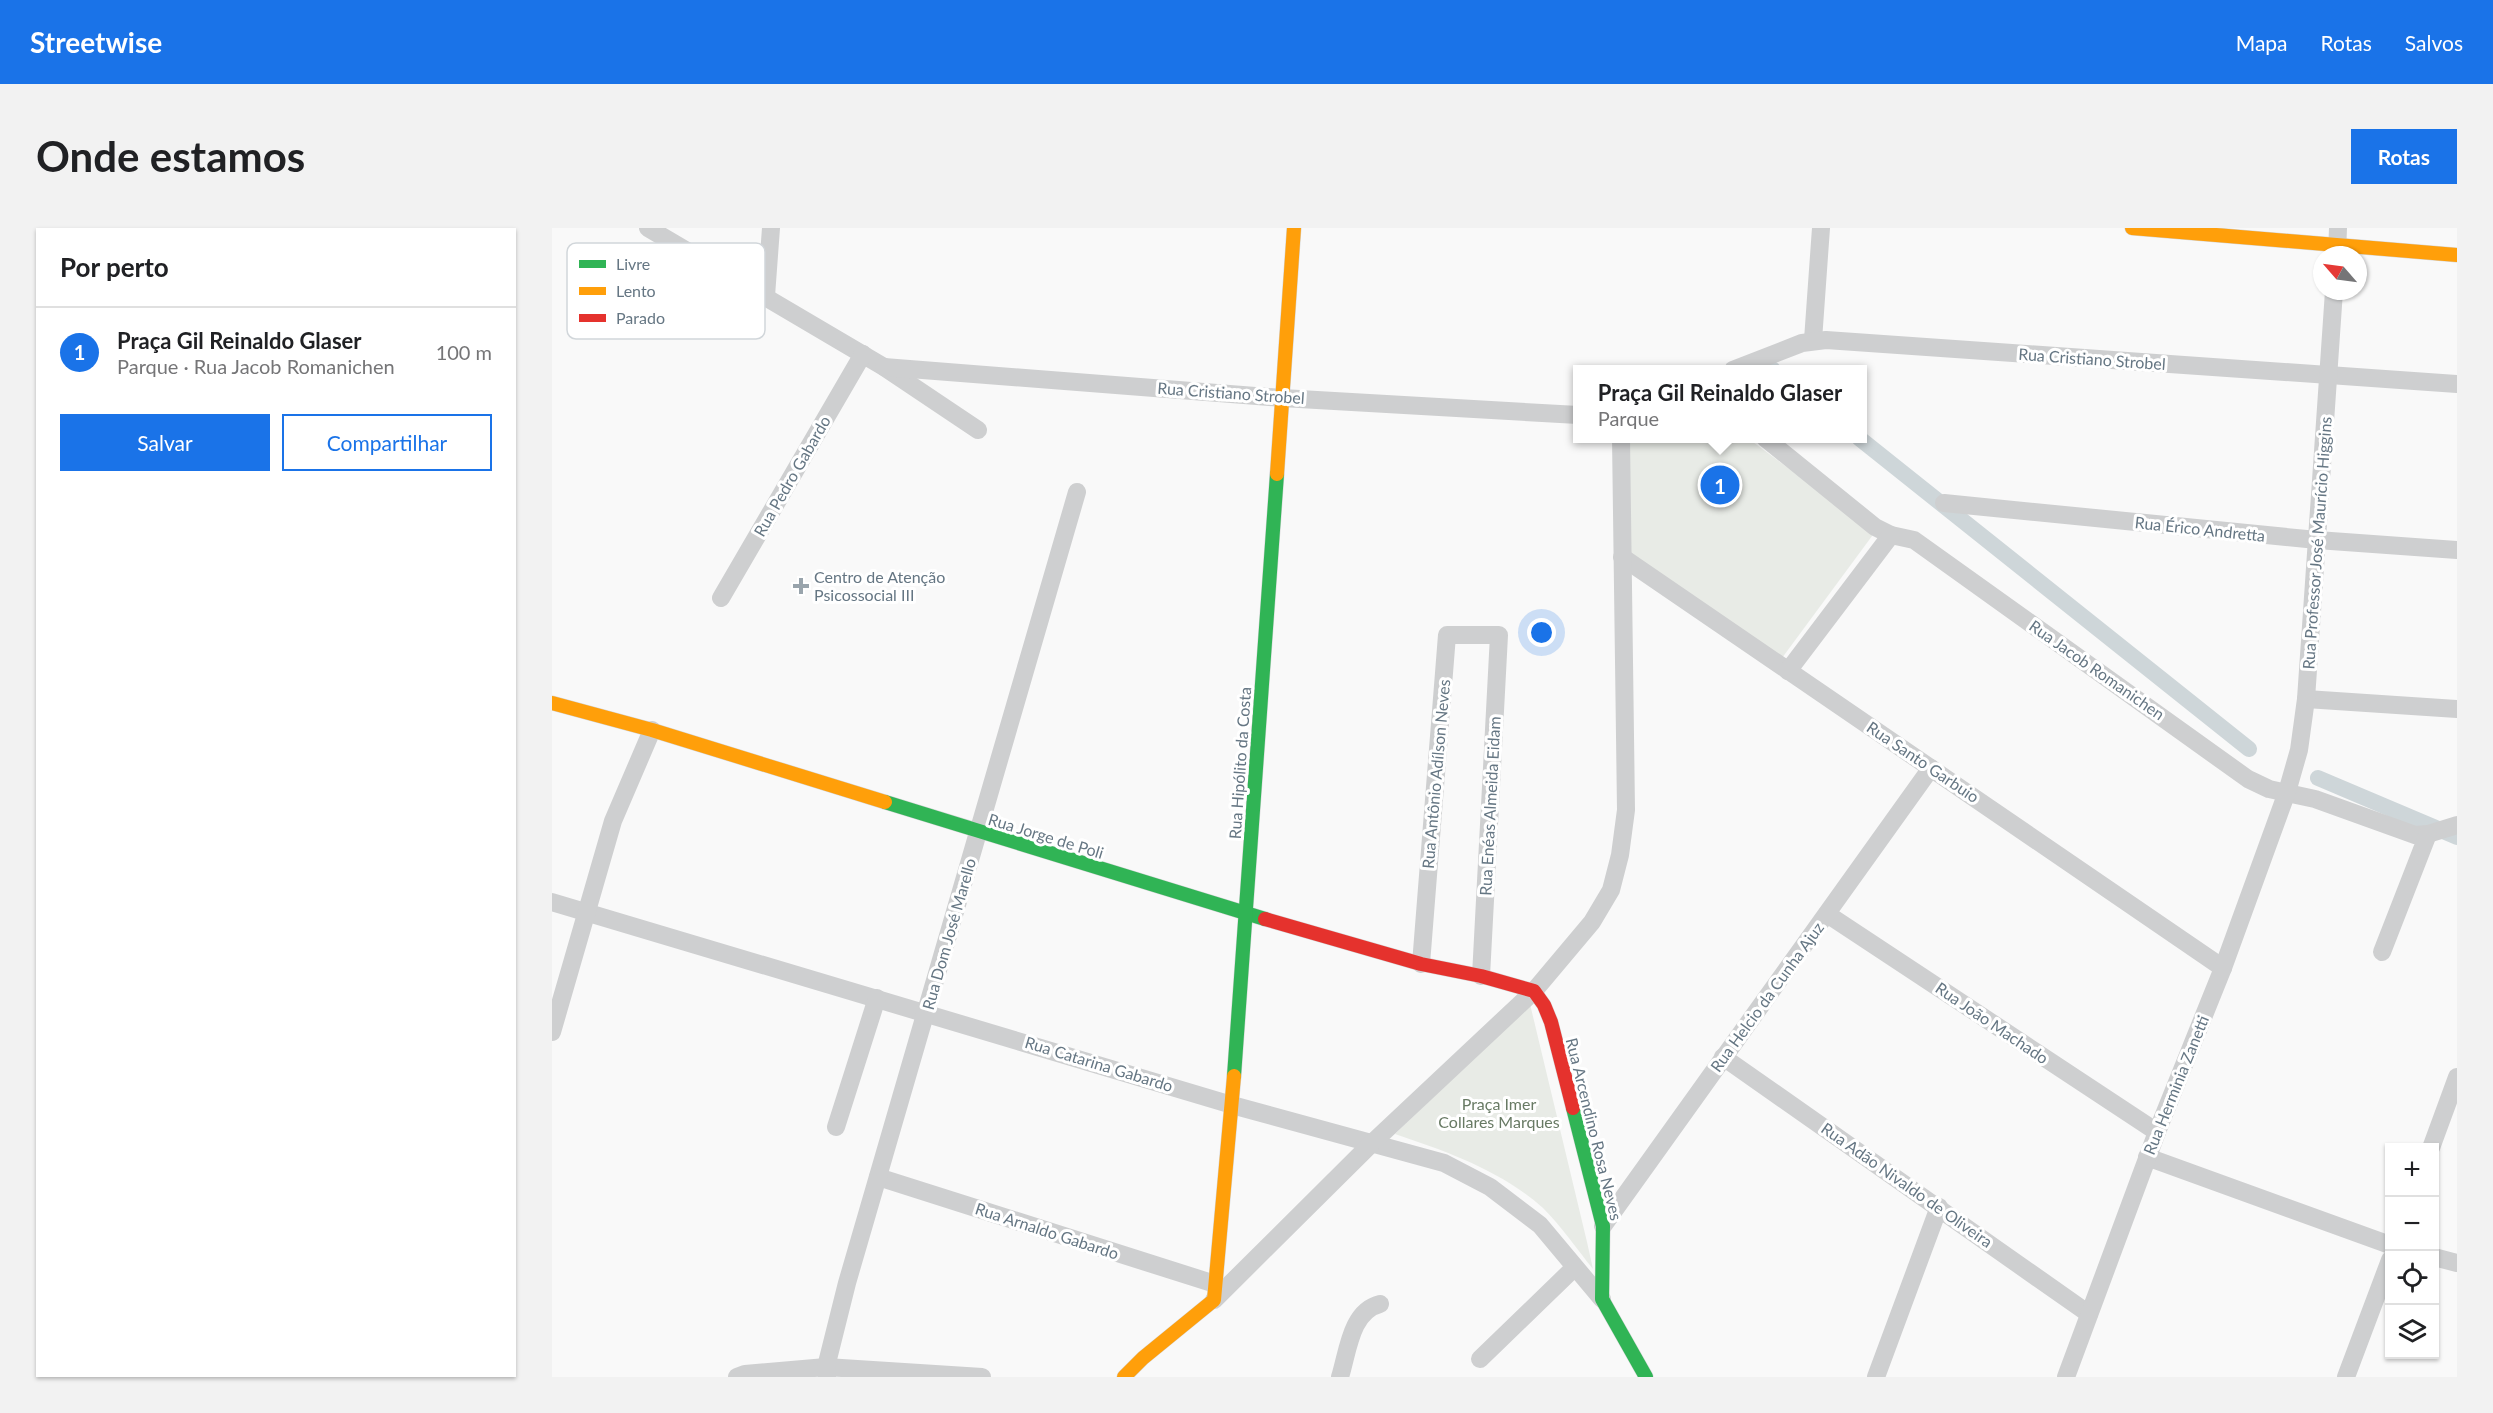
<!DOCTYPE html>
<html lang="pt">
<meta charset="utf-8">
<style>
:root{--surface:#fff;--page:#f2f2f2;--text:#202124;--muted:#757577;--line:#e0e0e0;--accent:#1a73e8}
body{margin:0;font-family:Lato,sans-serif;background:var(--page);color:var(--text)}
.controls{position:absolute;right:18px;bottom:18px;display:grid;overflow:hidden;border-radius:0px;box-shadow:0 2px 4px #0004}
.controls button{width:54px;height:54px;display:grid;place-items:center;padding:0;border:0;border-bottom:2px solid var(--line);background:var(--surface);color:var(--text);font:30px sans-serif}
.compass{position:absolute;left:1761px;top:18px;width:54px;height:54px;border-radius:50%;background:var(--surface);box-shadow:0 2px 4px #0004;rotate:298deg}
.you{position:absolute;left:990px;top:405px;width:21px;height:21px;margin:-15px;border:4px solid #fff;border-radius:50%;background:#1a73e8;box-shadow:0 0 0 9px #1a73e833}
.badge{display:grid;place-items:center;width:39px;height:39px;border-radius:50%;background:var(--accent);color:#fff;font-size:20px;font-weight:700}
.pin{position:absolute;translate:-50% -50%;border:3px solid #fff;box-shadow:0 2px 6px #0006}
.popup{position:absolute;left:1021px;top:137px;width:294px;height:78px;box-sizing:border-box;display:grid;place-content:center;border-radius:0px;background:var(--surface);filter:drop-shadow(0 2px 4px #0005);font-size:20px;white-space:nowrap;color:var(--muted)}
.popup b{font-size:22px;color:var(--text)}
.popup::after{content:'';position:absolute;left:50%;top:100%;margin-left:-12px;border:12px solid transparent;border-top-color:var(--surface)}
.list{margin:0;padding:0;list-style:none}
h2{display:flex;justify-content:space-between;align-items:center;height:78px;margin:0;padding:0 24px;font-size:26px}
h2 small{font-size:20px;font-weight:400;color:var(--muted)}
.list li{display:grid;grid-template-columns:39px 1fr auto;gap:18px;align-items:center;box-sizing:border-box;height:90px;padding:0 24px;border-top:2px solid var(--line)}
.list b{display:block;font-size:22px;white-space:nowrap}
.list p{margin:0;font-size:20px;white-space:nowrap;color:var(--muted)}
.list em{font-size:20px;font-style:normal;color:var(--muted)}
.actions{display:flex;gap:12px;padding:18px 24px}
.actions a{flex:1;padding:14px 0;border:2px solid var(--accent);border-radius:0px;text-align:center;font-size:21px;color:var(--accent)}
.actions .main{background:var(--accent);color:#fff}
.icon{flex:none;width:33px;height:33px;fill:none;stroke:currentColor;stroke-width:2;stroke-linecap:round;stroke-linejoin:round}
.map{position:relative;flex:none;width:1905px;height:1149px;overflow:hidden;border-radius:0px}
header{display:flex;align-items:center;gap:36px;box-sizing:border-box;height:84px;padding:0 30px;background:var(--accent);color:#fff}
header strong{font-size:28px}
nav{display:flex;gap:33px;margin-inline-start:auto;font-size:21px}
.intro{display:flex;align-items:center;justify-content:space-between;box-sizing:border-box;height:144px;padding:0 36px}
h1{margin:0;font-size:42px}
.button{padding:15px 27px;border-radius:0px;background:var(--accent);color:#fff;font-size:21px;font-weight:700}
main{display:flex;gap:36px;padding:0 36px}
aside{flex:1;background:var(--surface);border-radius:0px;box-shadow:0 2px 4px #0004}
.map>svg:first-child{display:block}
.green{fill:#e8ebe6}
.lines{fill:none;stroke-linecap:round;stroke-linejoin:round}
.canal{stroke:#ced6d9;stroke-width:16}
.fast-casing{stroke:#d5d6d7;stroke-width:15}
.slow-casing{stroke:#d5d6d7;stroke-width:15}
.jam-casing{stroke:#d5d6d7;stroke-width:15}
.street{stroke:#cecfd0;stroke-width:18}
.fast{stroke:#30b455;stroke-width:14}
.slow{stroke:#ff9f0a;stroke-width:14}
.jam{stroke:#e5322d;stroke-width:14}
.poi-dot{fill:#99a4ac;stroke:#fff;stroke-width:2}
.labels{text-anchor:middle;stroke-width:6;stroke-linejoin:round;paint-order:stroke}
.street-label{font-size:16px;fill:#657683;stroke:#fff}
.poi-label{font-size:16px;fill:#657683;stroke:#fff;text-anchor:start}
.park-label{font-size:16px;fill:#687a64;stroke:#fff}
.key{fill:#fff;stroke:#d1d6da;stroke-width:1.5}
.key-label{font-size:16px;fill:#657683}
</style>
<header>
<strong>Streetwise</strong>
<nav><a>Mapa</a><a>Rotas</a><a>Salvos</a></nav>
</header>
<div class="intro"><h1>Onde estamos</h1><a class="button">Rotas</a></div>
<main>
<aside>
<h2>Por perto<small></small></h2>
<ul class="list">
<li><span class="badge">1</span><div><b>Praça Gil Reinaldo Glaser</b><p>Parque · Rua Jacob Romanichen</p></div><em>100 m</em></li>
</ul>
<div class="actions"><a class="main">Salvar</a><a>Compartilhar</a></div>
</aside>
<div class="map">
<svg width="1905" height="1149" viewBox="0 0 1905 1149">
<rect width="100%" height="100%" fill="#f9f9f9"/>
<!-- green -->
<g class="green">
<path d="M1075 211H1197L1323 304 1230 430 1079 325Z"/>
<path d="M978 776 1035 1014 1041 1041C1025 1021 1009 998 991 980 948 942 896 924 843 906Z"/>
</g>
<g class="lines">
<!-- canal -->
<g class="canal">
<path d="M1220 141 1221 142"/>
<path d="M1307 210 1697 521"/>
<path d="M1766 550 1905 609"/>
</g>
<defs>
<g id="fast">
<path d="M333 574 713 691"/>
<path d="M682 848 725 246"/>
<path d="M1021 880 1051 998 1050 1071 1094 1149"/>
</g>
<g id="slow">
<path d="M1580 0 1905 27"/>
<path d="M725 246 742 0"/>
<path d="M0 475 100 502 333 574"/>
<path d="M572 1149 591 1130 662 1072 682 848"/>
</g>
<path id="jam" d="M713 691 869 736 929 748 982 763 992 777 999 794 1021 880"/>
</defs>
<!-- fast casing -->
<use href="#fast" class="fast-casing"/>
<!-- slow casing -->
<use href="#slow" class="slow-casing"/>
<!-- jam casing -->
<use href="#jam" class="jam-casing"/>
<!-- street -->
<g class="street">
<path d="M96 0 332 139 426 202"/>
<path d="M1785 27 1786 0"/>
<path d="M214 68 219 0"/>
<path d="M1261 112 1269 0"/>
<path d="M332 139 730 170 1026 187"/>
<path d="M1181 142 1250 115 1274 112 1905 156"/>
<path d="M1213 210 1323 299 1339 307 1362 312 1696 551 1717 561 1763 571 1863 607 1876 606 1905 597"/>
<path d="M1392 275 1765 312 1905 322"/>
<path d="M1070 329 1671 740"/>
<path d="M169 370 311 126"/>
<path d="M1236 443 1339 307"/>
<path d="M1754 471 1905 481"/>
<path d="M0 674 680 877 892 935 938 959 988 997 1050 1071"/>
<path d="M1275 686 1605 904"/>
<path d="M1830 724 1876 606"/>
<path d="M869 736 895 407H947L929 748"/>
<path d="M0 804 61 593 100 502"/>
<path d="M1171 829 1537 1086"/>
<path d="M284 899 325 770"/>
<path d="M1879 920 1905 849"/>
<path d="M1595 929 1838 1017"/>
<path d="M326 949 663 1056"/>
<path d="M1051 998 1379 540"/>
<path d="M1882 1029 1905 1035"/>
<path d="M662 1072 819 916 982 763 1040 694 1059 662 1068 627 1074 582 1069 210"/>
<path d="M928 1131 1022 1040"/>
<path d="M185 1149 193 1146 274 1139 430 1149"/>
<path d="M275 1149 274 1139 295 1055 525 264"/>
<path d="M788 1149C796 1123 799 1083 828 1076"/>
<path d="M1324 1149 1387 979"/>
<path d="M1514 1149 1605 904 1671 740 1735 564 1747 522 1754 471 1782 63"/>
<path d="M1794 1149 1838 1032"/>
</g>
<!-- fast -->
<use href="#fast" class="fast"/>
<!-- slow -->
<use href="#slow" class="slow"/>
<!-- jam -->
<use href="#jam" class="jam"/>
</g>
<!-- markers -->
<path class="poi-dot" d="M246 349h6v6h6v6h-6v6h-6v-6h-6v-6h6z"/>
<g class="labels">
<!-- street labels -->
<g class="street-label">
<text transform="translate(1540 131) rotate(4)" y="6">Rua Cristiano Strobel</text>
<text transform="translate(679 165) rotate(4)" y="6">Rua Cristiano Strobel</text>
<text transform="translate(240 248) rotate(-60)" y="6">Rua Pedro Gabardo</text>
<text transform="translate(1648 301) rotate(6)" y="6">Rua Érico Andretta</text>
<text transform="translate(1765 315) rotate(-86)" y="6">Rua Professor José Maurício Higgins</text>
<text transform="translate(1545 442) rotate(35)" y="6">Rua Jacob Romanichen</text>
<text transform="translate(1371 534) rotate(34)" y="6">Rua Santo Garbuio</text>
<text transform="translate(688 535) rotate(-86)" y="6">Rua Hipólito da Costa</text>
<text transform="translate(884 546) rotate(-85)" y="6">Rua Antônio Adílson Neves</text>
<text transform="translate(938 578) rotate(-87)" y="6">Rua Enéas Almeida Eidam</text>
<text transform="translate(494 608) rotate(17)" y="6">Rua Jorge de Poli</text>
<text transform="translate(397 706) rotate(-74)" y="6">Rua Dom José Marello</text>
<text transform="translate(1215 769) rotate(-54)" y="6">Rua Helcio da Cunha Ajuz</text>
<text transform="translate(1440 795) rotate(34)" y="6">Rua João Machado</text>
<text transform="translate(547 836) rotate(17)" y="6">Rua Catarina Gabardo</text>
<text transform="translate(1624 857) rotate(-68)" y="6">Rua Herminia Zanetti</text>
<text transform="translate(1042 901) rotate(76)" y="6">Rua Arcendino Rosa Neves</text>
<text transform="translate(1355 957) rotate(35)" y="6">Rua Adão Nivaldo de Oliveira</text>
<text transform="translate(495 1003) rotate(18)" y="6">Rua Arnaldo Gabardo</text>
</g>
<!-- poi labels -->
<g class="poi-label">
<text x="262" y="355">Centro de Atenção<tspan x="262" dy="18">Psicossocial III</tspan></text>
</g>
<!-- park labels -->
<g class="park-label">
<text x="947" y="882">Praça Imer<tspan x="947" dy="18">Collares Marques</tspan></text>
</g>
</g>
<!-- legend -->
<rect x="15" y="15" width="198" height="96" rx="9" class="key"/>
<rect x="27" y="32" width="27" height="8" fill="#30b455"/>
<rect x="27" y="59" width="27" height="8" fill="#ff9f0a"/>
<rect x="27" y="86" width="27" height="8" fill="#e5322d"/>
<g class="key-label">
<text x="64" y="42">Livre</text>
<text x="64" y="69">Lento</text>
<text x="64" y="96">Parado</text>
</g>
</svg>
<div class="controls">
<button>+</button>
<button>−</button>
<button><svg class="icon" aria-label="locate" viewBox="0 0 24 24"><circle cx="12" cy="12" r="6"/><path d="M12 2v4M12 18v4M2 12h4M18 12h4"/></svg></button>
<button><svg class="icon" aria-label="layers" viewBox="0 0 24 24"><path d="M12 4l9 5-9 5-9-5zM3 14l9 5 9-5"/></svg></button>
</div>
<svg class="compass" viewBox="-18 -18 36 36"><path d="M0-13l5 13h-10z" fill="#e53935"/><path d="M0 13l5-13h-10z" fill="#757577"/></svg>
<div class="you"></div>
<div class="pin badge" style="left:1168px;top:257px">1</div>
<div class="popup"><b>Praça Gil Reinaldo Glaser</b>Parque</div>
</div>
</main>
